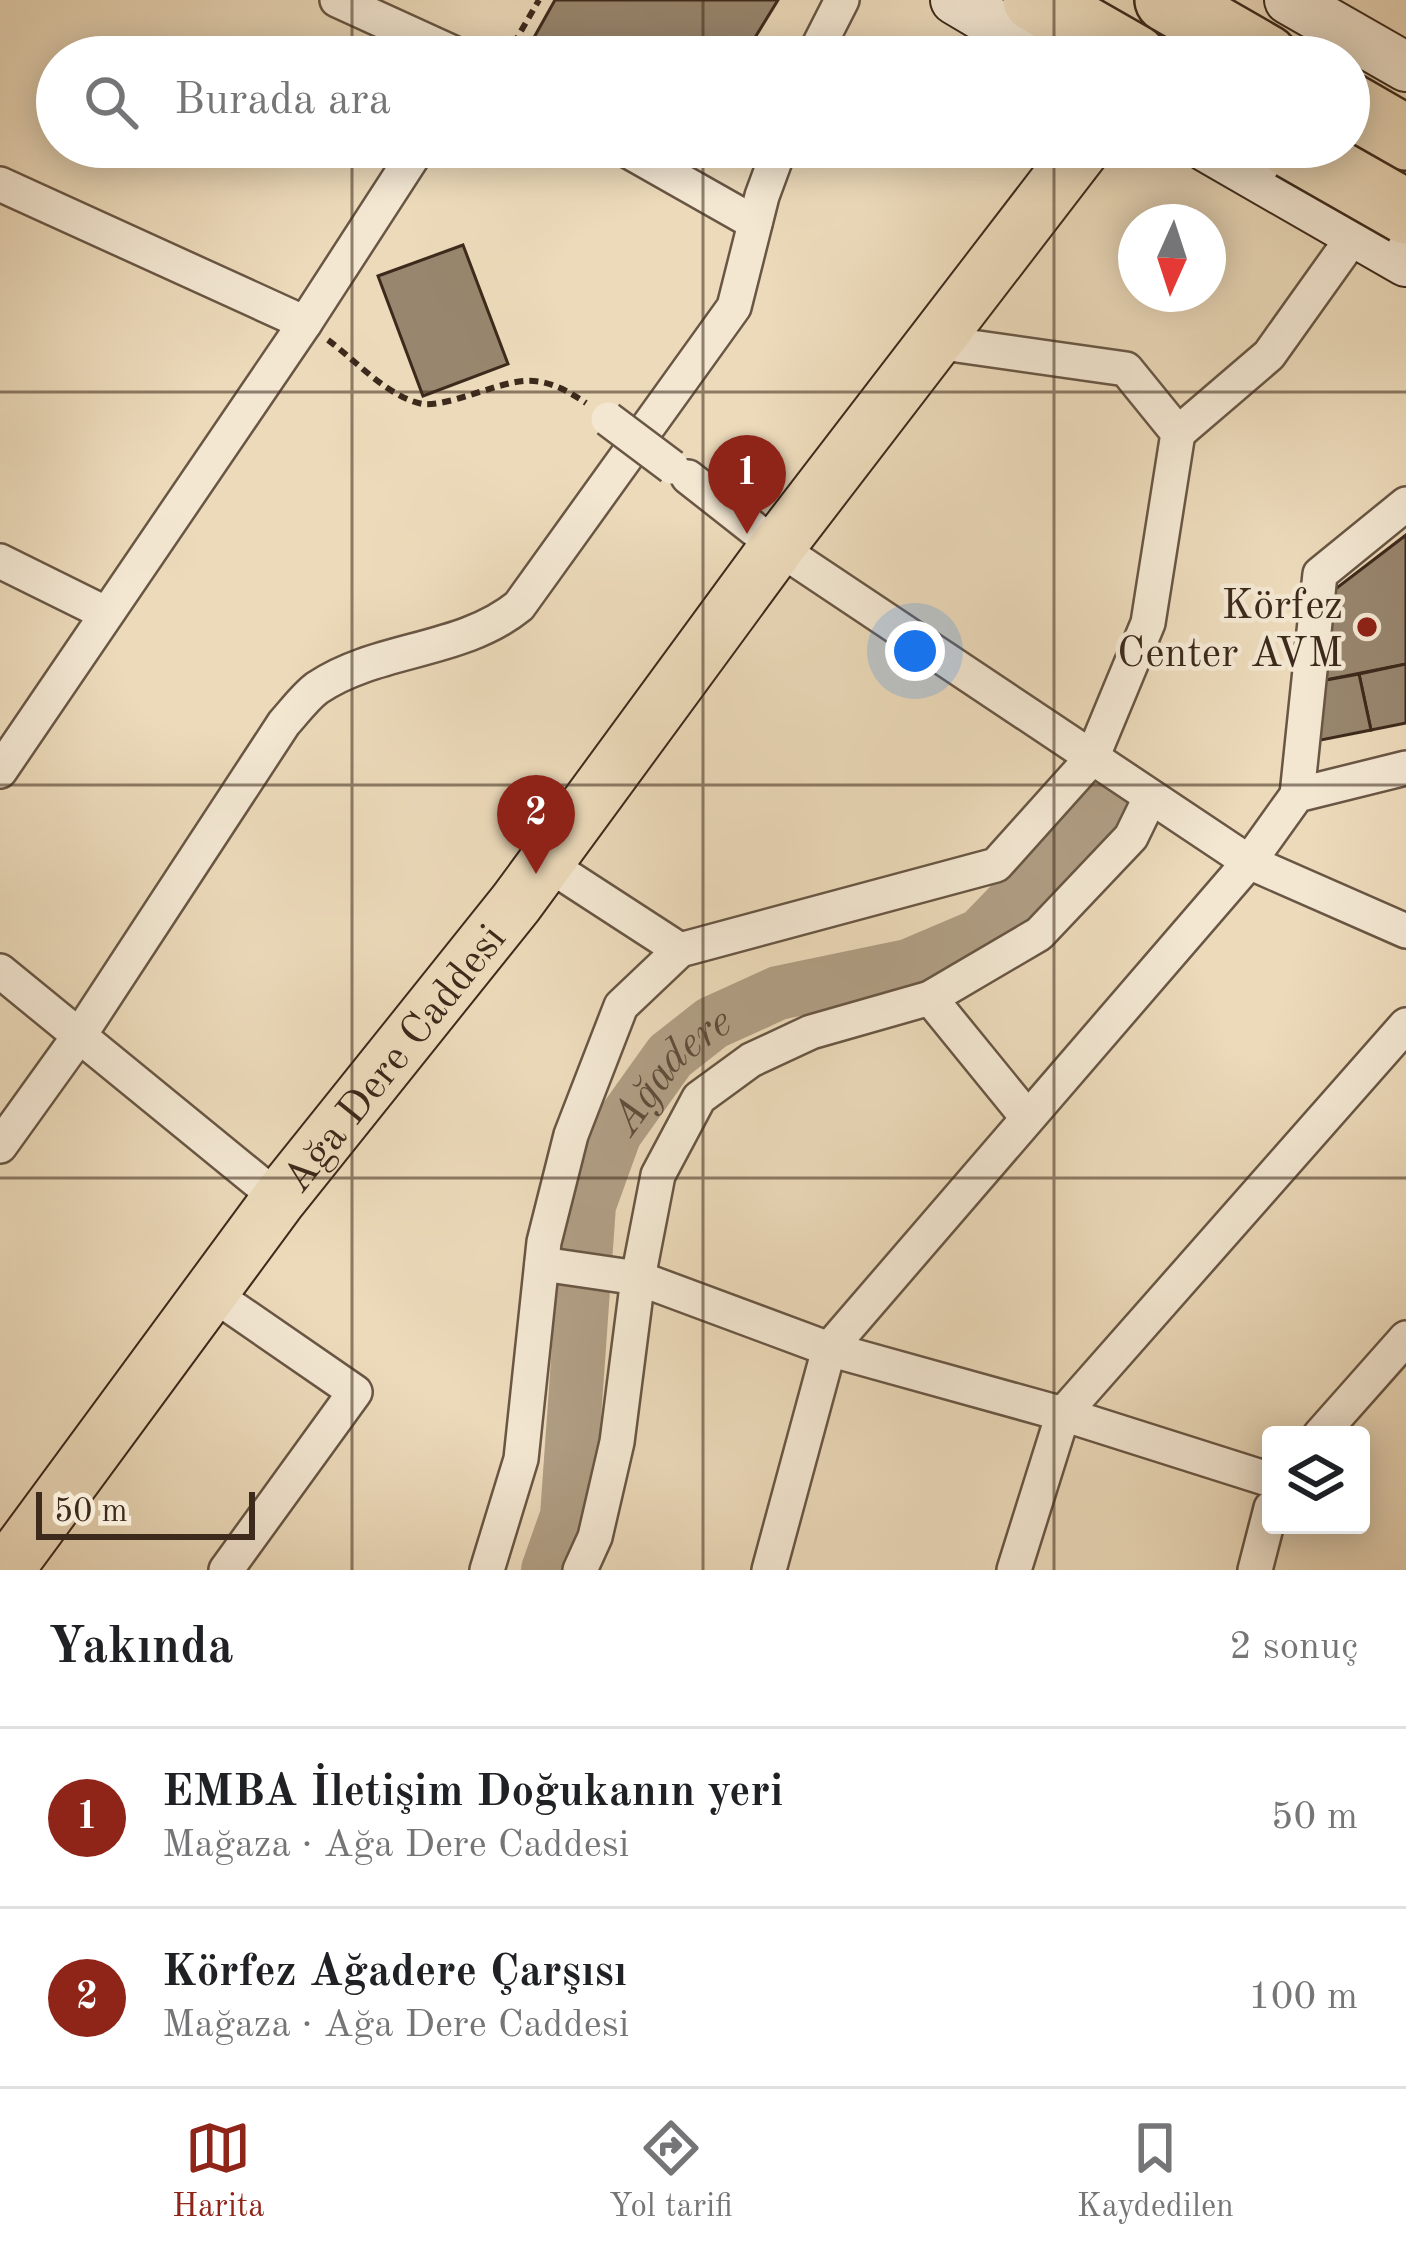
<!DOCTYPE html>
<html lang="tr">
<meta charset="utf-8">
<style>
:root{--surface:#fff;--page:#f2f2f2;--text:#202124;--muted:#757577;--line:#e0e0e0;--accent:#8f2418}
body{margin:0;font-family:"Old Standard TT",serif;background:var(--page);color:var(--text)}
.controls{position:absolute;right:36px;bottom:36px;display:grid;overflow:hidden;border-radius:12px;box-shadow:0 6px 30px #0003}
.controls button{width:108px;height:108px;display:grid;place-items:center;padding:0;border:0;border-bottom:3px solid var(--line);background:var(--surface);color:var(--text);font:60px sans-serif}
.compass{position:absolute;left:1118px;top:204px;width:108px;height:108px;border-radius:50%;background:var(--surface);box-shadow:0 6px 30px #0003;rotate:183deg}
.scale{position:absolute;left:36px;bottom:30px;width:219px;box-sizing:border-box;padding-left:12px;border:6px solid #3d2a1c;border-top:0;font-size:33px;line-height:42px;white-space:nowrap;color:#3d2a1c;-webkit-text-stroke:9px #f3e7d2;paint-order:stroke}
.you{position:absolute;left:915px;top:651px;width:42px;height:42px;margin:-30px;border:9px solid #fff;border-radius:50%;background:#1a73e8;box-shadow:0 0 0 18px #1a73e833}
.badge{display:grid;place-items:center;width:78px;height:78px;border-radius:50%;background:var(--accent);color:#fff;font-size:39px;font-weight:700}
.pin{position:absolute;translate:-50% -99px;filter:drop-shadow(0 3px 6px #0008)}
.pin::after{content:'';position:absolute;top:63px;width:42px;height:36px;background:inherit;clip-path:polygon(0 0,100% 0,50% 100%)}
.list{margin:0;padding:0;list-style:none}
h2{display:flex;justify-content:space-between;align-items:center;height:156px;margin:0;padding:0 48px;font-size:51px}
h2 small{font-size:39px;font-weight:400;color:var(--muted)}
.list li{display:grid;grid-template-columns:78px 1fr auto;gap:36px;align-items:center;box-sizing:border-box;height:180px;padding:0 48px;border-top:3px solid var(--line)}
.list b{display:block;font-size:45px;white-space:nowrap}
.list p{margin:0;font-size:39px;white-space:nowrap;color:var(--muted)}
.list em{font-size:39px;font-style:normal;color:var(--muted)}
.icon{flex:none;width:66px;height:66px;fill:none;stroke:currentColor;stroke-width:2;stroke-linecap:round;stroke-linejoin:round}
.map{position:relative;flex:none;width:1406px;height:1570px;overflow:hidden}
.search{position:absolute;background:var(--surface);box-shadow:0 6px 30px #0003;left:36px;right:36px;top:36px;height:132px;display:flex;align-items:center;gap:30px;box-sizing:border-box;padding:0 42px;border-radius:66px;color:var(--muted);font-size:45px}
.sheet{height:516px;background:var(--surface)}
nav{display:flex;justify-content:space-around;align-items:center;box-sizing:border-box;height:168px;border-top:3px solid var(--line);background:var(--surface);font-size:33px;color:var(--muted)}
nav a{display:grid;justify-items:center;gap:6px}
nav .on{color:var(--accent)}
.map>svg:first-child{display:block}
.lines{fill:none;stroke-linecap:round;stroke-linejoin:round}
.river{stroke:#b09e84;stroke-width:54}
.building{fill:#98866e;stroke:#3d2a1c;stroke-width:3}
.street-casing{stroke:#695644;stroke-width:38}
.secondary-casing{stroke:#3d2a1c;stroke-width:52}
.primary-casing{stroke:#3d2a1c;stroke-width:58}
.highway-casing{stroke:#3d2a1c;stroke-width:68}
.path{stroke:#3d2a1c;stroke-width:6;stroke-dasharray:9 6;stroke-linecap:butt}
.street{stroke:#f3e7d2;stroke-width:33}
.secondary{stroke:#f3e7d2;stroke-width:48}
.primary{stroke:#ecdaba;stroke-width:54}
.highway{stroke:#ecdaba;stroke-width:63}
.street-bridge-casing{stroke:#695644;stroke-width:38;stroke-linecap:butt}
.highway-bridge-casing{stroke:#3d2a1c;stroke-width:68;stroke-linecap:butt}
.street-bridge{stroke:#f3e7d2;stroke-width:33}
.highway-bridge{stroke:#ecdaba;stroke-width:63}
.grid{fill:none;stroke:#3d2a1c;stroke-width:3;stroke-opacity:0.55}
.poi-dot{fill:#8f2418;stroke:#f3e7d2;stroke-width:4.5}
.labels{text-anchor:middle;stroke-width:9;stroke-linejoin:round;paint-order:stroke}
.poi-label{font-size:42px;fill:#3d2a1c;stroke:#f3e7d2;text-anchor:end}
.street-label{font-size:42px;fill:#3d2a1c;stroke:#f3e7d2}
.water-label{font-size:45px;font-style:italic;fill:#604d3b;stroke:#f3e7d2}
</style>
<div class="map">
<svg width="1406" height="1570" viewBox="0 0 1406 1570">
<rect width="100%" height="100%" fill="#ecdaba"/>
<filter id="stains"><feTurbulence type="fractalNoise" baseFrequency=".00167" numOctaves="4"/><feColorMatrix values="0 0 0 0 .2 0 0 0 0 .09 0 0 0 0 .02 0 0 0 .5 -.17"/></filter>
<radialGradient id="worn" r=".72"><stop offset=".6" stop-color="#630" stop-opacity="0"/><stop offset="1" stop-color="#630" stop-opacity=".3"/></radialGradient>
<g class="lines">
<!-- river -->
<path class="river" id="s1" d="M548 1570 567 1516 589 1205 615 1133 670 1056 712 1023 778 993 908 966 981 935 1110 801"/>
</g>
<!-- building -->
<g class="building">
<path d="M555 0H778L743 57H523Z"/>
<path d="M646 147H687L676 165Z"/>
<path d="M463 245 508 364 423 396 378 276Z"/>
<path d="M1406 535V664L1321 681 1334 590Z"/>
<path d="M1406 664V723L1371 730 1359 674Z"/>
<path d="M1359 674 1371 730 1316 741 1321 681Z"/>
</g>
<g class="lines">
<defs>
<g id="street">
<path d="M337 0 462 57"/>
<path d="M813 57 842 0"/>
<path d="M621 147 755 223"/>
<path d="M0 184 305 323"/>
<path d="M1178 433 1269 355 1356 233"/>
<path d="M688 477 777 547 1249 862 1406 931"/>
<path d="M0 561 105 613"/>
<path d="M0 771 305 323 419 147"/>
<path d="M1297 795 1320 574 1406 504"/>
<path d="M546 863 680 950"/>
<path d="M0 971 279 1199"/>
<path d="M930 998 1027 1117"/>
<path d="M0 1146 79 1036 284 723C294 712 305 697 317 688 378 647 461 653 519 606L734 307 762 196 780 147"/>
<path d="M542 1264 638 1278 829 1349 1063 1414 1271 1480"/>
<path d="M210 1292 355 1392 226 1570"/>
<path d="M1320 1435 1406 1338"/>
<path d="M487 1570 521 1459 544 1242 571 1135 621 1006 680 950 996 865 1092 758 1148 623 1178 433 1126 369 936 342"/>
<path d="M580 1570 595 1537 617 1442 638 1278 658 1175 699 1098 751 1060 811 1032 930 998 1039 934 1131 837 1150 798"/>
<path d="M769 1570 829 1349 1249 862 1297 795 1406 768"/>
<path d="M1014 1570 1063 1414 1406 1025"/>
<path d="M1255 1570 1271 1508"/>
</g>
<g id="secondary">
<path d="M955 0 1051 57"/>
<path d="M1289 0 1406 67"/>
<path d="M1206 147 1406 262"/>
</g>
<g id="primary">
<path id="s2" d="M6 1570 279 1199 516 903 777 547 1084 147"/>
</g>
<g id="highway">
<path d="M1035 0 1135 57"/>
<path d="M1167 0 1266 57"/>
<path d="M1349 105 1406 138"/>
</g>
</defs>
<!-- street casing -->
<use href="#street" class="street-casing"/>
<!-- secondary casing -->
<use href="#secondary" class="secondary-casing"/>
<!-- primary casing -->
<use href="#primary" class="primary-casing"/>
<!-- highway casing -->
<use href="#highway" class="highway-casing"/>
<!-- path -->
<g class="path">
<path d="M506 57 539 0"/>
<path d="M328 340C355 360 389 398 423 404 434 405 450 401 460 398 516 382 533 367 586 403"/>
</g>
<!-- street -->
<use href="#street" class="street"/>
<!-- secondary -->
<use href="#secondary" class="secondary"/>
<!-- primary -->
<use href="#primary" class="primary"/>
<!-- highway -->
<use href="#highway" class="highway"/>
<defs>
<path id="street-bridge" d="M608 419 672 467"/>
<path id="highway-bridge" d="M1292 147 1406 212"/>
</defs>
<!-- street-bridge casing -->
<use href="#street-bridge" class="street-bridge-casing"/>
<!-- highway-bridge casing -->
<use href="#highway-bridge" class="highway-bridge-casing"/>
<!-- street-bridge -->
<use href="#street-bridge" class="street-bridge"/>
<!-- highway-bridge -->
<use href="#highway-bridge" class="highway-bridge"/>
</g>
<!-- grid -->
<path class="grid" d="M352 0V57M703 0V57M1054 0V57M352 147V1570M703 147V1570M1054 147V1570M0 392H1406M0 785H1406M0 1178H1406"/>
<!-- markers -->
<circle class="poi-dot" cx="1367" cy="627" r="12"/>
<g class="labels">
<!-- poi labels -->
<g class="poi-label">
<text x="1343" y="618">Körfez<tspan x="1343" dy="48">Center AVM</tspan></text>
</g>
<!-- street labels -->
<g class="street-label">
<text dy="15" stroke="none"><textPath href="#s2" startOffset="642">Ağa Dere Caddesi</textPath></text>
</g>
<!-- water labels -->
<g class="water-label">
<text dy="16" stroke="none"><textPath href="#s1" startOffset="531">Ağadere</textPath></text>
</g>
</g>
<rect width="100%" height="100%" filter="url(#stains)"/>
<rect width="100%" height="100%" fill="url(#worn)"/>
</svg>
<div class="controls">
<button><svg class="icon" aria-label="layers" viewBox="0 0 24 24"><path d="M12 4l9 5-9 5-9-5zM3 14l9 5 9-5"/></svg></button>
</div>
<svg class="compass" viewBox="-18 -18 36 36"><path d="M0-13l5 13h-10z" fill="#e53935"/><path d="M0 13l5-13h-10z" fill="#757577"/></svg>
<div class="scale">50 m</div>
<div class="you"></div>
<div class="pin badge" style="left:747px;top:534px">1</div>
<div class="pin badge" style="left:536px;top:874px">2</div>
<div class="search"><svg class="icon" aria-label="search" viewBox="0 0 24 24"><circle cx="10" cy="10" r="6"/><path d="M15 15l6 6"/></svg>Burada ara</div>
</div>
<section class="sheet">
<h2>Yakında<small>2 sonuç</small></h2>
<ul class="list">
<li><span class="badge">1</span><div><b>EMBA İletişim Doğukanın yeri</b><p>Mağaza · Ağa Dere Caddesi</p></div><em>50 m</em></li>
<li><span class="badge">2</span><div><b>Körfez Ağadere Çarşısı</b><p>Mağaza · Ağa Dere Caddesi</p></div><em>100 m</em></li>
</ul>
</section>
<nav>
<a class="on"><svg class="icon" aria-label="map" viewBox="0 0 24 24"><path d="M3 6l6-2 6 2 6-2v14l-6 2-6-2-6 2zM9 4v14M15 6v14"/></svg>Harita</a>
<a><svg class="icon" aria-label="directions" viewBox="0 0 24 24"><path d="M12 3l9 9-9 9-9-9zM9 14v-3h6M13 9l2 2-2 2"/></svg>Yol tarifi</a>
<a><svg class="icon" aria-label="saved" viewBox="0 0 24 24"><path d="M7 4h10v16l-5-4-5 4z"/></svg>Kaydedilen</a>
</nav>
